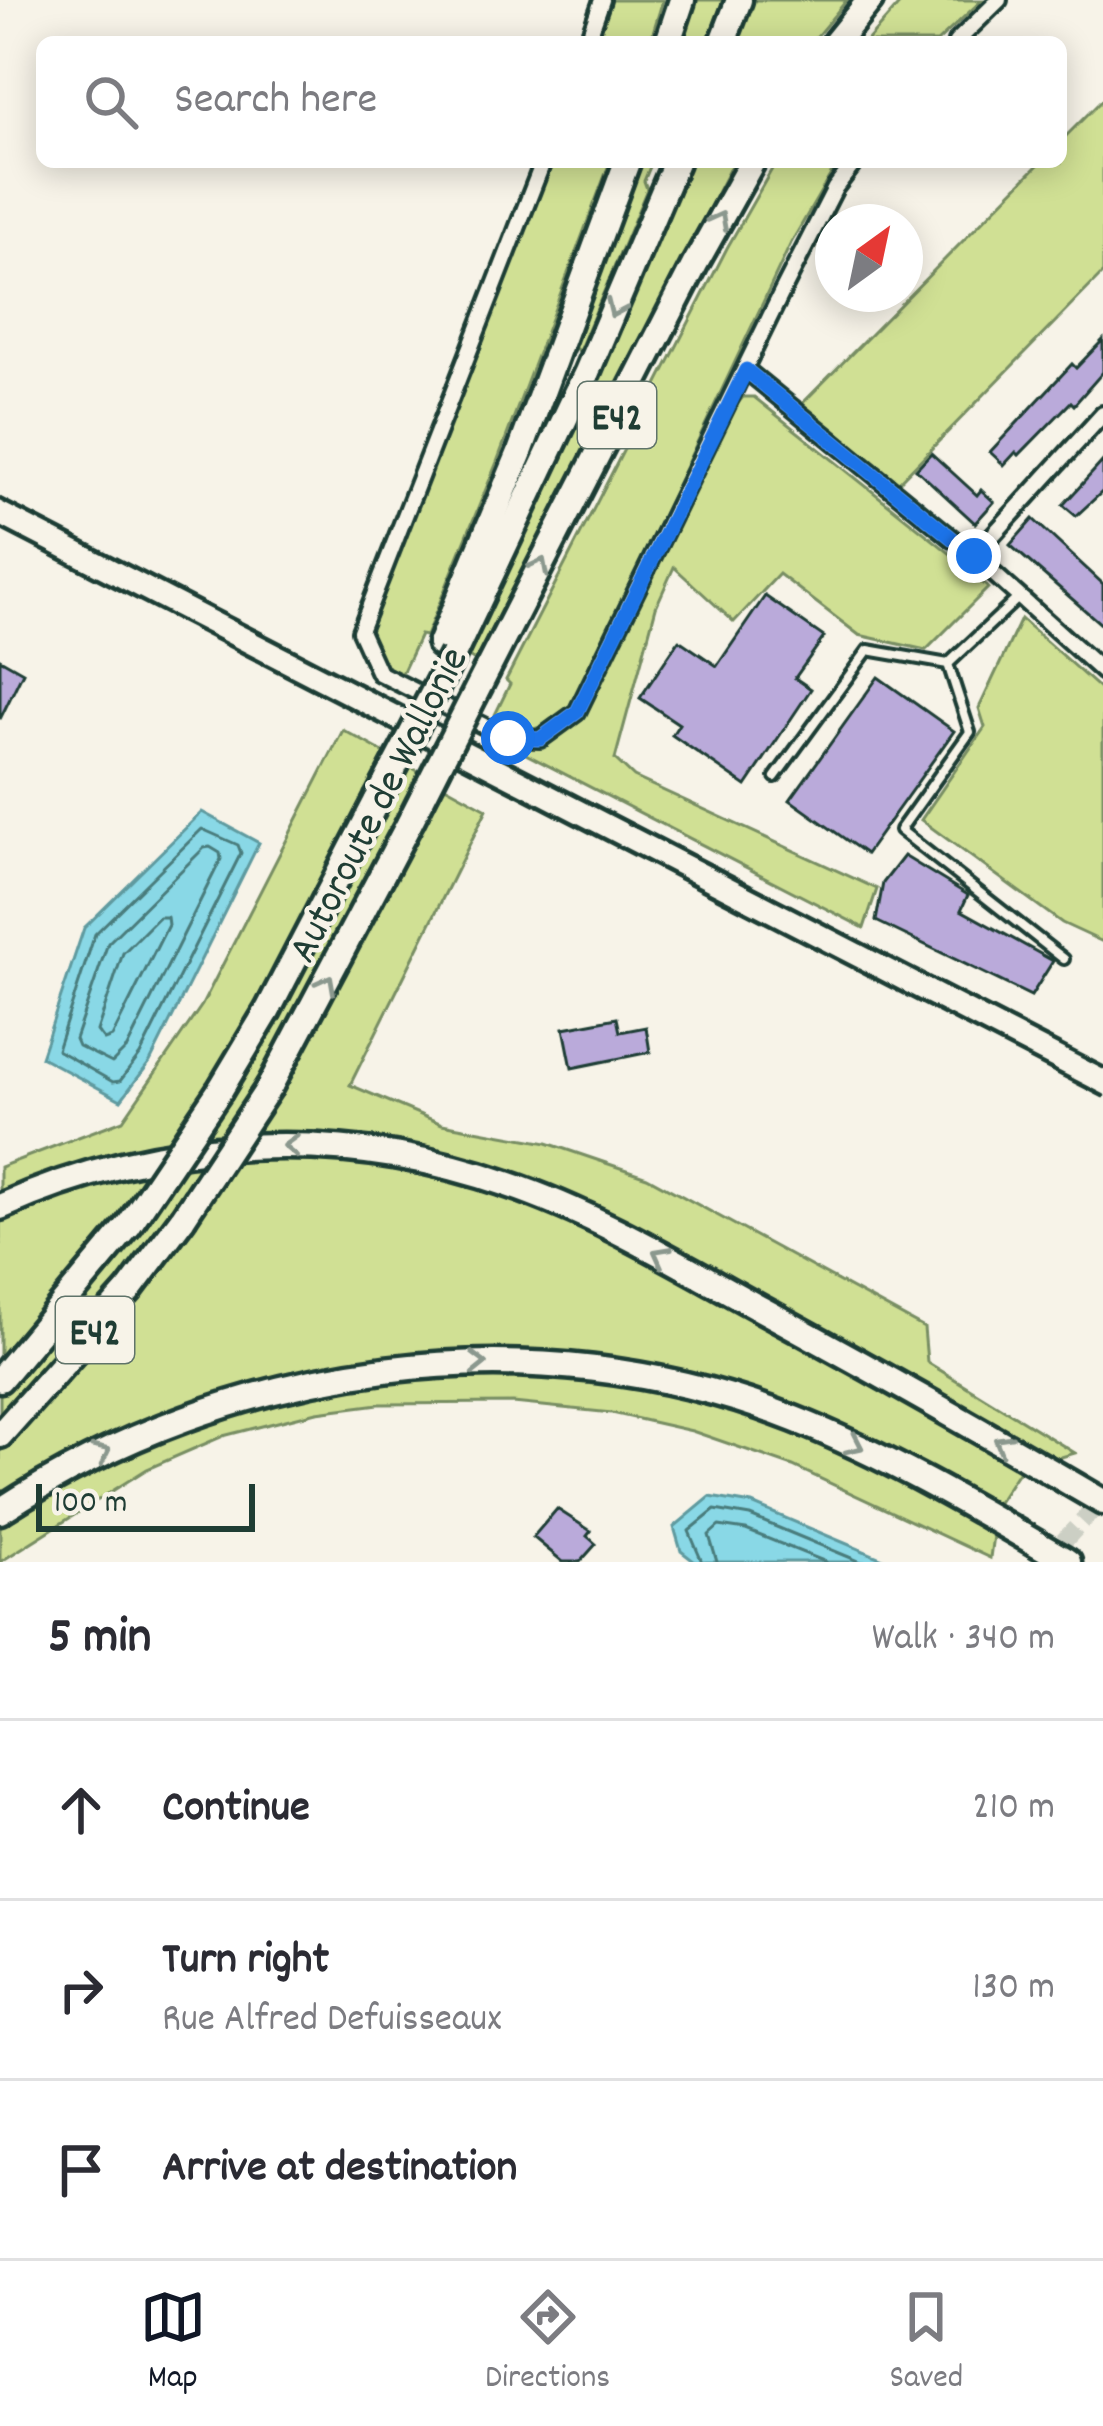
<!DOCTYPE html>
<meta charset="utf-8">
<style>
:root{--surface:#fff;--page:#f2f2f3;--text:#2b2b33;--muted:#7c7c81;--line:#e1e1e2;--accent:#111827}
body{margin:0;font-family:Dekko,sans-serif;background:var(--page);color:var(--text)}
.compass{position:absolute;left:815px;top:204px;width:108px;height:108px;border-radius:50%;background:var(--surface);box-shadow:0 6px 30px #0003;rotate:33deg}
.scale{position:absolute;left:36px;bottom:30px;width:219px;box-sizing:border-box;padding-left:12px;border:6px solid #1f3d34;border-top:0;font-size:33px;line-height:42px;white-space:nowrap;color:#1f3d34;-webkit-text-stroke:9px #f7f3e8;paint-order:stroke}
.stop{position:absolute;width:36px;height:36px;margin:-27px;border:9px solid #1a73e8;border-radius:50%;background:#fff}
.stop.end{background:#1a73e8;border-color:#fff;box-shadow:0 3px 12px #0008}
.list{margin:0;padding:0;list-style:none}
h2{display:flex;justify-content:space-between;align-items:center;height:156px;margin:0;padding:0 48px;font-size:51px}
h2 small{font-size:39px;font-weight:400;color:var(--muted)}
.list li{display:grid;grid-template-columns:78px 1fr auto;gap:36px;align-items:center;box-sizing:border-box;height:180px;padding:0 48px;border-top:3px solid var(--line)}
.list b{display:block;font-size:45px;white-space:nowrap}
.list p{margin:0;font-size:39px;white-space:nowrap;color:var(--muted)}
.list em{font-size:39px;font-style:normal;color:var(--muted)}
.icon{flex:none;width:66px;height:66px;fill:none;stroke:currentColor;stroke-width:2;stroke-linecap:round;stroke-linejoin:round}
.map{position:relative;flex:none;width:1103px;height:1562px;overflow:hidden}
.search{position:absolute;background:var(--surface);box-shadow:0 6px 30px #0003;left:36px;right:36px;top:36px;height:132px;display:flex;align-items:center;gap:30px;box-sizing:border-box;padding:0 42px;border-radius:18px;color:var(--muted);font-size:45px}
.sheet{height:696px;background:var(--surface)}
nav{display:flex;justify-content:space-around;align-items:center;box-sizing:border-box;height:168px;border-top:3px solid var(--line);background:var(--surface);font-size:33px;color:var(--muted)}
nav a{display:grid;justify-items:center;gap:6px}
nav .on{color:var(--accent)}
.map>svg:first-child{display:block}
.green{fill:#d0e094;stroke:#788e64;stroke-width:3}
.water{fill:#89d8e6;stroke:#5f9a9f;stroke-width:3}
.lines{fill:none;stroke-linecap:round;stroke-linejoin:round}
.shore{stroke:#497b7b;stroke-width:3}
.building{fill:#baaada;stroke:#1f3d34;stroke-width:3}
.tertiary-tunnel{stroke:#cccfc4;stroke-width:18;stroke-dasharray:18 9;stroke-linecap:butt}
.service-casing{stroke:#1f3d34;stroke-width:16}
.minor-casing{stroke:#1f3d34;stroke-width:22}
.motorway-casing{stroke:#1f3d34;stroke-width:33}
.service{stroke:#f7f3e8;stroke-width:8}
.minor{stroke:#f7f3e8;stroke-width:14}
.motorway{stroke:#f7f3e8;stroke-width:24}
.rail{stroke:#1f3d34;stroke-width:4.5}
.motorway-bridge-casing{stroke:#1f3d34;stroke-width:33;stroke-linecap:butt}
.motorway-bridge{stroke:#f7f3e8;stroke-width:24}
.oneway{stroke:#8b988e}
.route{stroke:#1a73e8;stroke-width:15}
.labels{text-anchor:middle;stroke-width:9;stroke-linejoin:round;paint-order:stroke}
.shield{fill:#f7f3e8;stroke:#60746a;stroke-width:3}
.shield-label{font-size:39px;font-weight:bold;fill:#1f3d34}
.street-label{font-size:42px;fill:#1f3d34;stroke:#f7f3e8}
</style>
<div class="map">
<svg width="1103" height="1562" viewBox="0 0 1103 1562">
<rect width="100%" height="100%" fill="#f7f3e8"/>
<filter id="ink" filterUnits="userSpaceOnUse"><feTurbulence type="fractalNoise" baseFrequency=".00833" numOctaves="2"/><feDisplacementMap in="SourceGraphic" scale="24" xChannelSelector="R" yChannelSelector="G"/><feConvolveMatrix kernelMatrix="1 2 1 2 8 2 1 2 1" color-interpolation-filters="sRGB"/></filter>
<g filter="url(#ink)">
<!-- green -->
<g class="green">
<path d="M605 0H663L650 42H591Z"/>
<path d="M694 0H723L707 42H680Z"/>
<path d="M750 0H847L812 42H734Z"/>
<path d="M903 0H982L937 42H866Z"/>
<path d="M1103 99V273L894 487 790 416 1041 162H1061V141Z"/>
<path d="M546 162H610L497 462 426 636 420 635 399 680C379 663 370 648 370 621Z"/>
<path d="M640 162H652L644 181 647 189 579 351 573 347Z"/>
<path d="M687 162H733L475 661 465 655 558 465Z"/>
<path d="M776 162H838L791 243 571 710C541 730 526 736 490 725L510 684 506 680 727 248Z"/>
<path d="M743 397H754L966 566 988 588 926 650 859 635 779 574 734 622 674 567 656 607 615 759 634 777 877 889 864 928 516 749C547 747 563 735 584 712L726 418Z"/>
<path d="M1021 619 1103 692V942L1062 923 921 820 985 727 979 708Z"/>
<path d="M343 730 487 809 350 1085 442 1124 547 1143 647 1177 924 1328 927 1362 1075 1453 1020 1469 997 1504 990 1558 793 1466 692 1431 612 1413 513 1403 379 1404 317 1412 223 1436 147 1469 0 1562V1167L123 1120 202 1005Z"/>
</g>
<!-- water -->
<g class="water">
<path d="M202 812 259 843 150 1062 121 1100 41 1057 84 928Z"/>
<path d="M710 1497 752 1504 890 1562H695L681 1551 674 1527Z"/>
</g>
<g class="lines">
<!-- shore -->
<g class="shore">
<path d="M202 829 238 845 241 853 140 1055 120 1081 113 1082 57 1050 95 934Z"/>
<path d="M210 847 220 853 221 859 127 1048 112 1063 78 1046 75 1039 108 943 204 848Z"/>
<path d="M159 917H167L168 925 112 1037 104 1040 97 1031 123 953Z"/>
<path d="M702 1562 689 1531 715 1510 750 1516 861 1562"/>
<path d="M717 1562 709 1535 719 1526 746 1530 826 1562"/>
</g>
</g>
<!-- building -->
<g class="building">
<path d="M1103 340V372L1074 405 1071 402 1019 455 1016 452 1004 465 990 452 1072 364 1076 368Z"/>
<path d="M931 453 977 495 981 490 994 502 975 523 916 469Z"/>
<path d="M1103 461V491L1076 516 1063 505Z"/>
<path d="M1033 519 1103 584V626L1010 545Z"/>
<path d="M765 596 824 637 795 678 811 689 746 786 672 735 679 724 640 698 679 640 717 666Z"/>
<path d="M0 659 23 672 0 719Z"/>
<path d="M878 677 954 731 866 854 790 800Z"/>
<path d="M904 856 968 895 961 910 1053 961 1031 996 876 921 883 883Z"/>
<path d="M617 1018 620 1032 646 1027 650 1052 572 1068 564 1028Z"/>
<path d="M557 1509 591 1531 587 1536 596 1544 580 1562H563L533 1537Z"/>
</g>
<g class="lines">
<!-- tertiary-tunnel -->
<path class="tertiary-tunnel" d="M1045 1561 1103 1499"/>
<defs>
<g id="service">
<path d="M1018 598 948 664 970 732 900 830 1064 959"/>
<path d="M775 777 868 650 948 664"/>
</g>
<g id="minor">
<path d="M587 42 602 0"/>
<path d="M956 42 999 0"/>
<path d="M543 162 360 631 379 673 508 738 540 739 577 712 781 294 835 188 855 162"/>
<path d="M746 370 974 556 1103 672"/>
<path d="M974 556 1103 414"/>
</g>
<g id="motorway">
<path d="M668 42 682 0"/>
<path d="M723 42 739 0"/>
<path d="M836 42 870 0"/>
<path d="M440 644 520 452 627 162"/>
<path d="M453 655 587 372 676 162"/>
<path d="M487 670 695 264 752 162"/>
<path d="M270 1086 410 822"/>
<path d="M220 1090 268 1010 377 800"/>
<path d="M0 1207C160 1135 341 1126 507 1184 596 1214 679 1264 761 1309 876 1371 990 1436 1103 1502"/>
<path d="M0 1379 129 1225"/>
<path d="M0 1435 129 1290 183 1218"/>
<path d="M0 1511C232 1360 533 1316 794 1419 890 1457 979 1510 1068 1562"/>
</g>
</defs>
<!-- service casing -->
<use href="#service" class="service-casing"/>
<!-- minor casing -->
<use href="#minor" class="minor-casing"/>
<!-- motorway casing -->
<use href="#motorway" class="motorway-casing"/>
<!-- service -->
<use href="#service" class="service"/>
<!-- minor -->
<use href="#minor" class="minor"/>
<!-- motorway -->
<use href="#motorway" class="motorway"/>
<!-- rail -->
<g class="rail">
<path d="M0 499 1103 1067"/>
<path d="M0 528 1103 1096"/>
</g>
<defs>
<g id="motorway-bridge">
<path d="M377 800 453 655"/>
<path d="M410 822 487 670"/>
<path d="M183 1218 270 1086"/>
<path d="M129 1225 220 1090"/>
</g>
</defs>
<!-- motorway-bridge casing -->
<use href="#motorway-bridge" class="motorway-bridge-casing"/>
<!-- motorway-bridge -->
<use href="#motorway-bridge" class="motorway-bridge"/>
</g>
<!-- one-way arrows -->
<defs><path id="oneway-chevron" d="M-2-3.5L2.5 0L-2 3.5" fill="none" stroke-width="1.6" stroke-linecap="round" stroke-linejoin="round" transform="scale(3)"/></defs>
<g class="oneway">
<use href="#oneway-chevron" transform="translate(719 220) rotate(-62)"/>
<use href="#oneway-chevron" transform="translate(615 309) rotate(114)"/>
<use href="#oneway-chevron" transform="translate(540 566) rotate(-63)"/>
<use href="#oneway-chevron" transform="translate(327 983) rotate(-62)"/>
<use href="#oneway-chevron" transform="translate(291 1146) rotate(-178)"/>
<use href="#oneway-chevron" transform="translate(661 1255) rotate(-152)"/>
<use href="#oneway-chevron" transform="translate(478 1363) rotate(-1)"/>
<use href="#oneway-chevron" transform="translate(1002 1443) rotate(-150)"/>
<use href="#oneway-chevron" transform="translate(855 1445) rotate(25)"/>
<use href="#oneway-chevron" transform="translate(102 1453) rotate(-26)"/>
</g>
</g>
<g class="lines" filter="url(#ink)">
<!-- route -->
<path class="route" d="M508 738 540 739 577 712 746 370 974 556"/>
</g>
<g class="labels">
<!-- shield labels -->
<g class="shield">
<rect x="578" y="382" width="78" height="66" rx="9"/>
<rect x="56" y="1297" width="78" height="66" rx="9"/>
</g>
<g class="shield-label">
<text x="617" y="429">E42</text>
<text x="95" y="1344">E42</text>
</g>
<!-- street labels -->
<g class="street-label">
<text transform="translate(375 803) rotate(-63)" y="15">Autoroute de Wallonie</text>
</g>
</g>
</svg>
<svg class="compass" viewBox="-18 -18 36 36"><path d="M0-13l5 13h-10z" fill="#e53935"/><path d="M0 13l5-13h-10z" fill="#7c7c81"/></svg>
<div class="scale">100 m</div>
<div class="stop" style="left:508px;top:738px"></div>
<div class="stop end" style="left:974px;top:556px"></div>
<div class="search"><svg class="icon" aria-label="search" viewBox="0 0 24 24"><circle cx="10" cy="10" r="6"/><path d="M15 15l6 6"/></svg>Search here</div>
</div>
<section class="sheet">
<h2>5 min<small>Walk · 340 m</small></h2>
<ul class="list">
<li><svg class="icon" aria-label="ahead" viewBox="0 0 24 24"><path d="M12 20V5M6 11l6-6 6 6"/></svg><div><b>Continue</b></div><em>210 m</em></li>
<li><svg class="icon" aria-label="right" viewBox="0 0 24 24"><path d="M7 20v-9h11M14 6l5 5-5 5"/></svg><div><b>Turn right</b><p>Rue Alfred Defuisseaux</p></div><em>130 m</em></li>
<li><svg class="icon" aria-label="arrive" viewBox="0 0 24 24"><path d="M6 21V4h12l-3 4 3 4H6"/></svg><div><b>Arrive at destination</b></div></li>
</ul>
</section>
<nav>
<a class="on"><svg class="icon" aria-label="map" viewBox="0 0 24 24"><path d="M3 6l6-2 6 2 6-2v14l-6 2-6-2-6 2zM9 4v14M15 6v14"/></svg>Map</a>
<a><svg class="icon" aria-label="directions" viewBox="0 0 24 24"><path d="M12 3l9 9-9 9-9-9zM9 14v-3h6M13 9l2 2-2 2"/></svg>Directions</a>
<a><svg class="icon" aria-label="saved" viewBox="0 0 24 24"><path d="M7 4h10v16l-5-4-5 4z"/></svg>Saved</a>
</nav>
